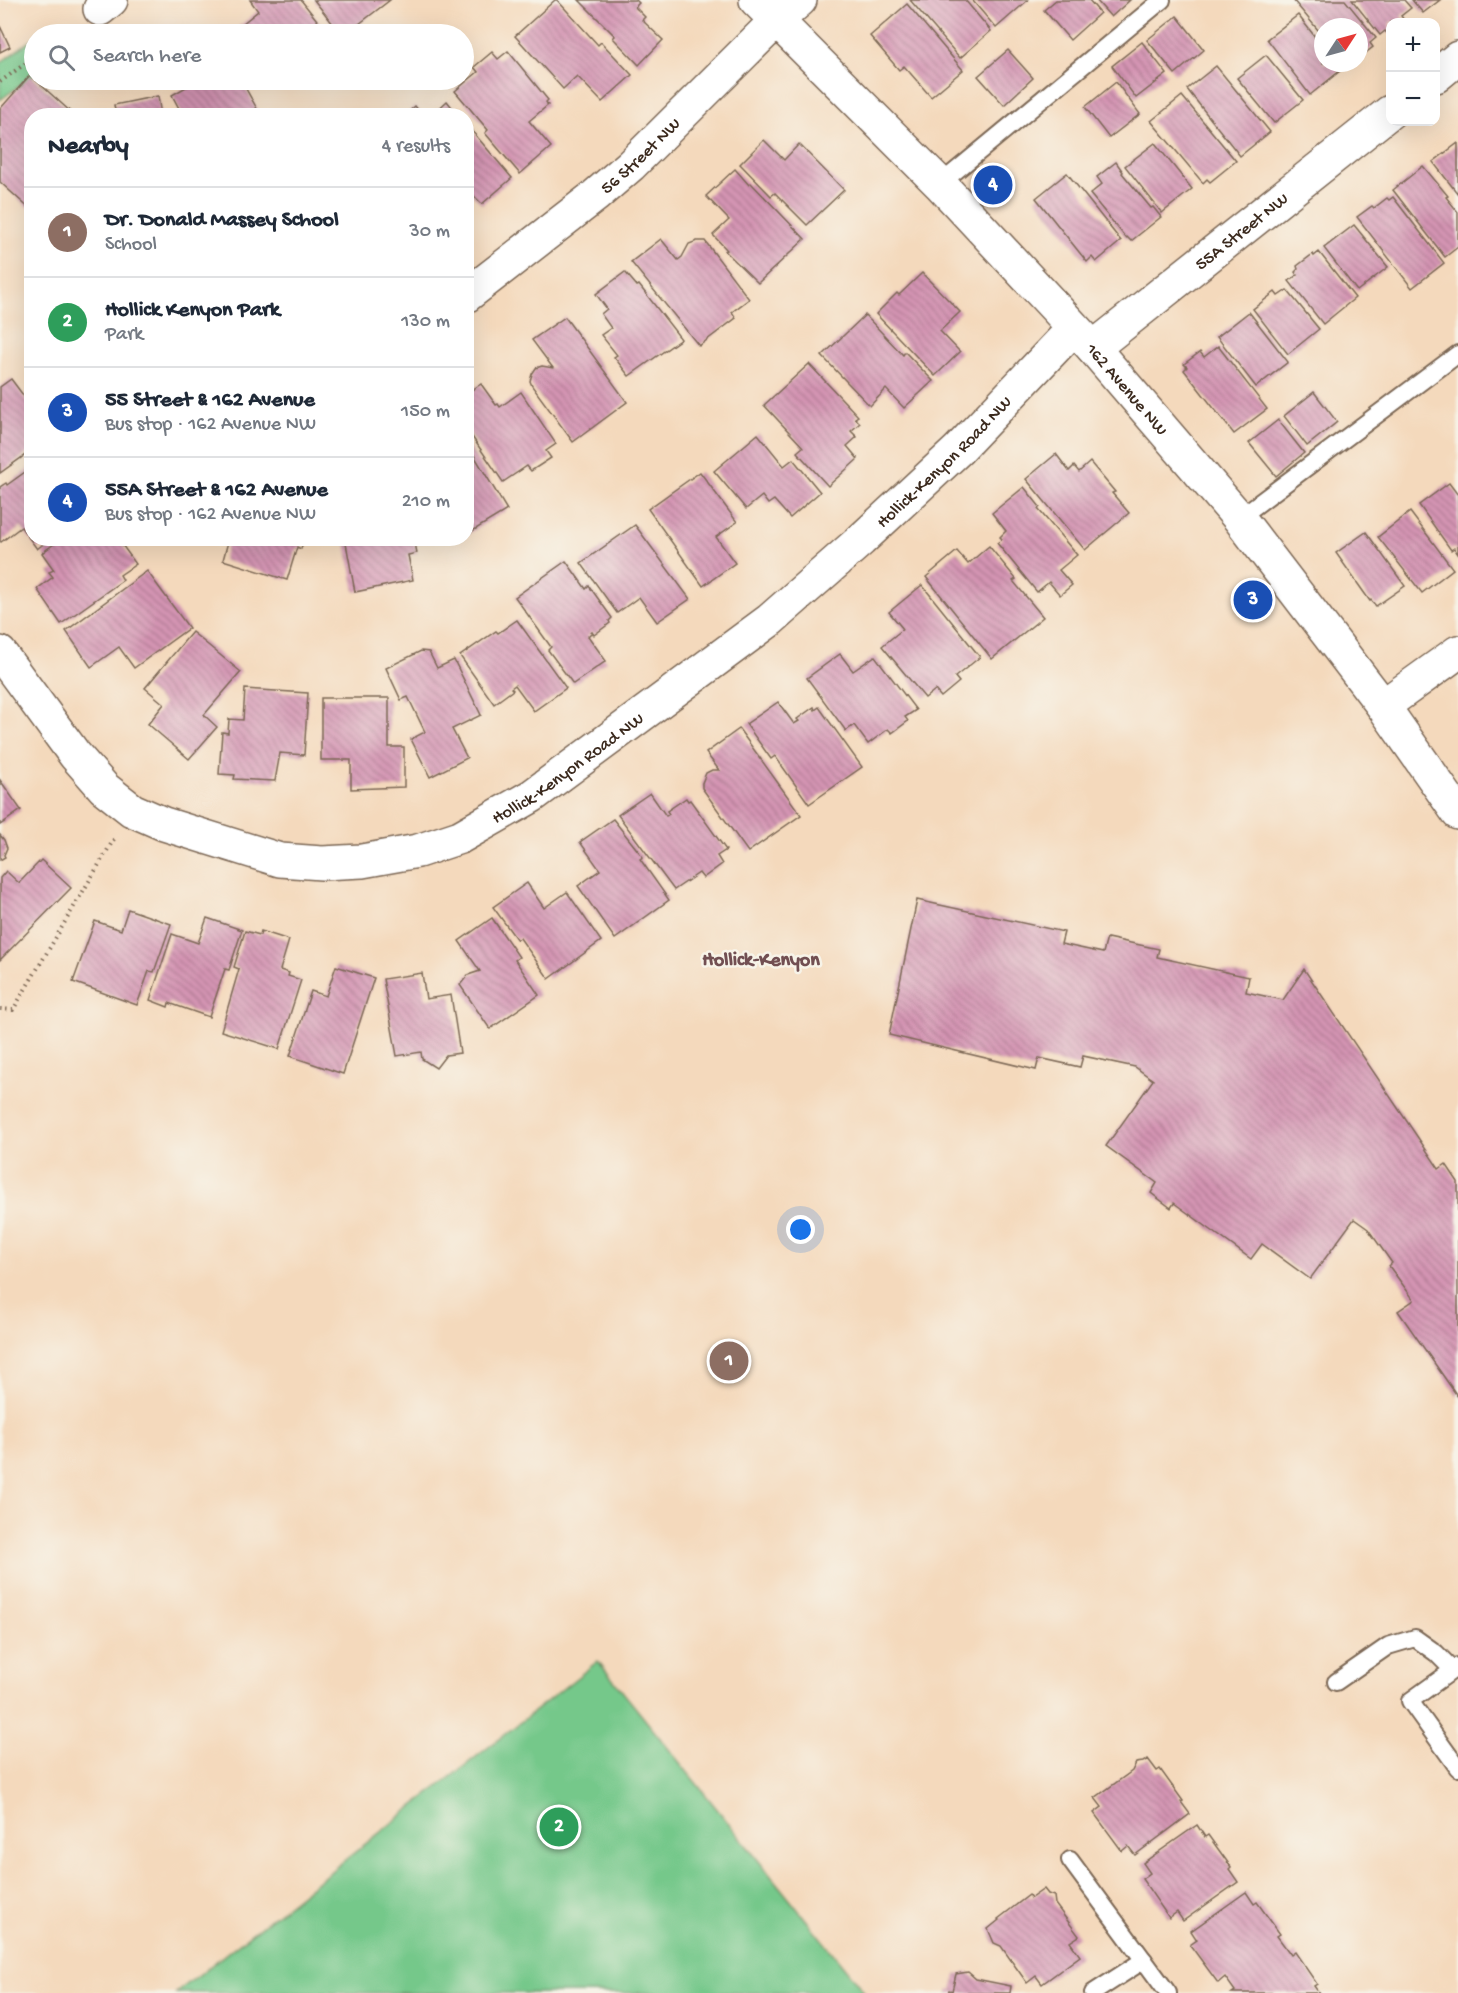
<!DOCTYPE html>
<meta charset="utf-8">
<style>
:root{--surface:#fff;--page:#f2f2f3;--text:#1f2937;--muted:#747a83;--line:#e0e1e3;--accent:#1f6fb2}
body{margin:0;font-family:"Gochi Hand",sans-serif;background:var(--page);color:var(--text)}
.controls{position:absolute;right:18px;top:18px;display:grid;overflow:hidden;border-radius:12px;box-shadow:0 6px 24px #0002}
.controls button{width:54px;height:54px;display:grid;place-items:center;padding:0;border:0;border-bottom:2px solid var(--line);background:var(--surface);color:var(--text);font:30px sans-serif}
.compass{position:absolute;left:1314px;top:18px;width:54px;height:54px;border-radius:50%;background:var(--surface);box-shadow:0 6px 24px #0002;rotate:54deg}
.you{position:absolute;left:801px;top:1230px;width:21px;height:21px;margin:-15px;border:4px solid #fff;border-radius:50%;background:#1a73e8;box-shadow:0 0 0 9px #1a73e833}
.badge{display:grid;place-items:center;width:39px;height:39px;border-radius:50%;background:var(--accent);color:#fff;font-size:20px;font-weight:700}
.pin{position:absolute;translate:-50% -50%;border:3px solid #fff;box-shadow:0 2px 6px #0006}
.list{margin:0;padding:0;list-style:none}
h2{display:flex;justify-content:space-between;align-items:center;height:78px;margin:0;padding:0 24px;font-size:26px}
h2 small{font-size:20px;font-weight:400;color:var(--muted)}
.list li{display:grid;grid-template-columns:39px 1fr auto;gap:18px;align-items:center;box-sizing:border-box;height:90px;padding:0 24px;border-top:2px solid var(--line)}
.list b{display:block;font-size:22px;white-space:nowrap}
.list p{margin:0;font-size:20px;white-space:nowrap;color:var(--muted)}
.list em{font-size:20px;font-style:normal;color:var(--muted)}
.icon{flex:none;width:33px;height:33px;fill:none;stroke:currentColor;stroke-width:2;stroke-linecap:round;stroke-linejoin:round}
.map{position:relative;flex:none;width:1458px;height:1993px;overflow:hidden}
.search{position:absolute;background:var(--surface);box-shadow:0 6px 24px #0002;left:24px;top:24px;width:450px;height:66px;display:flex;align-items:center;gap:15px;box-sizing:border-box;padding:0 21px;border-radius:33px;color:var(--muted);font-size:22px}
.panel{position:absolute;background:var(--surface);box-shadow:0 6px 24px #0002;left:24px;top:108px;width:450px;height:438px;border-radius:24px}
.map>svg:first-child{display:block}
.green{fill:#75c88a;stroke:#587954;stroke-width:1.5}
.building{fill:url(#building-back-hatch)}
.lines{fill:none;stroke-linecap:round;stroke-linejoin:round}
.service-casing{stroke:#7c6755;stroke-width:20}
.minor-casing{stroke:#7c6755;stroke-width:36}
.tertiary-casing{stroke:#7c6755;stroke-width:36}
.path{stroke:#7c6755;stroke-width:4;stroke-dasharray:1.5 4.5;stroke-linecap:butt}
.service{stroke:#fff;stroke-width:16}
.minor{stroke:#fff;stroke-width:33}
.tertiary{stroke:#fff;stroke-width:33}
.labels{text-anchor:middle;stroke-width:5;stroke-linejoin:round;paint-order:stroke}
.street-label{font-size:18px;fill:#3b2a1e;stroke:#f7f3e8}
.neighbourhood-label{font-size:20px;font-weight:bold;fill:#714f52;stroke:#f7f3e8}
</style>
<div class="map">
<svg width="1458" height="1993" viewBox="0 0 1458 1993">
<defs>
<pattern id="building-back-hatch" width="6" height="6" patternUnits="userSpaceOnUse" patternTransform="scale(1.5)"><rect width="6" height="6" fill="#d494b3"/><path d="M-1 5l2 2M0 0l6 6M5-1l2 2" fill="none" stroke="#ad7991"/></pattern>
</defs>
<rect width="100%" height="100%" fill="#f7f3e8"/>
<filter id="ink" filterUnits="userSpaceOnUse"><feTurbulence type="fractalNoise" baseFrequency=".0167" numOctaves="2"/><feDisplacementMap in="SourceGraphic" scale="12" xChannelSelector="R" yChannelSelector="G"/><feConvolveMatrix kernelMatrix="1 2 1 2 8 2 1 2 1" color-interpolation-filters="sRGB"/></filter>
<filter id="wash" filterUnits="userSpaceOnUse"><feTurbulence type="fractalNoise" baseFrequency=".008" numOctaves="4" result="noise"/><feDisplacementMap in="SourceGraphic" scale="24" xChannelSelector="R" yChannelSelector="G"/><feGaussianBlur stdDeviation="1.35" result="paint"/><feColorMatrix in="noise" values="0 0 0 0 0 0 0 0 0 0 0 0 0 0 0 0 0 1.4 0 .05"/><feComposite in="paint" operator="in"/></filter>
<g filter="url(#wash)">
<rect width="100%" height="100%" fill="#f4d9bc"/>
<!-- green -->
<g class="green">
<path d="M34 38V75L0 100V63Z"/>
<path d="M598 1661 865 1993H176Z"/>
</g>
<g id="blocks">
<!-- building -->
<g class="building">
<path d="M250 0H301L328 34H242L237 28 258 11Z"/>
<path d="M314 0H390L346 34H341Z"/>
<path d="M555 0H557L598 45 601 42 632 75 602 102 577 76 563 89 515 36Z"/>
<path d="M579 0H636L639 3 635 7 645 17 642 20 663 40 639 65 613 38 615 36Z"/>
<path d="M910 0H965L991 31 960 58Z"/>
<path d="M972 0H1028L996 28Z"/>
<path d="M1056 0H1089L1100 13 1070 40 1044 10Z"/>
<path d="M1096 0H1130L1111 17Z"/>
<path d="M1293 0H1345L1376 38 1370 43 1373 47 1359 58V27H1323V36Z"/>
<path d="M1352 0H1404L1411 8 1401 16 1404 20 1401 22H1390V31L1387 33 1385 31 1380 35Z"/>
<path d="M1412 0H1440L1423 13Z"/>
<path d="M907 4 963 70 931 97 904 66 899 70 870 36Z"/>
<path d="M1298 15 1323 47V63H1336L1341 70 1310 95 1267 39Z"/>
<path d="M1177 16 1204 50 1175 74 1147 40Z"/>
<path d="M0 26 10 47 0 52Z"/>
<path d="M1142 42 1167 74 1136 98 1112 66Z"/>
<path d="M1008 50 1033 78 1004 105 978 76Z"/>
<path d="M508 51 548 100 546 102 548 105 529 121 551 147 520 174 485 133 488 130 455 91 478 72 474 67 492 52 498 59Z"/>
<path d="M1266 55 1303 100 1274 123 1237 78Z"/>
<path d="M1216 66 1270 132 1240 156 1187 89Z"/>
<path d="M30 75 72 113 70 116H32V211L0 182V109Z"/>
<path d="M195 80H241L261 116H183L172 95 193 83 194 86 198 84Z"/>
<path d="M1116 82 1140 114 1109 138 1085 107Z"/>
<path d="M158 96 161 116H116L114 105Z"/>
<path d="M1182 96 1236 161 1210 182 1207 179 1203 183 1151 121Z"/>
<path d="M447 101 459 116H431Z"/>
<path d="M415 106 423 116H404Z"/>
<path d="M466 124 512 178 482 204 466 188Z"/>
<path d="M764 140 784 160 799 144 844 190 807 225 775 193 771 196 740 164Z"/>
<path d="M1155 143 1192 189 1162 213 1125 166Z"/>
<path d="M1458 143V194L1433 162Z"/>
<path d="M1116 162 1123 172 1122 173 1151 208 1153 207 1161 217 1131 241 1127 237 1126 238 1090 194 1102 184 1097 177Z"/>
<path d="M1423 166 1448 196 1446 197 1458 212V247L1445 257 1393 190Z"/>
<path d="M735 169 749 185 751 183 805 239 758 283 725 251 727 250 713 235 729 220 706 196Z"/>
<path d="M1067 173 1121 241 1096 262 1092 257 1087 262 1036 198Z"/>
<path d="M1393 197 1444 263 1412 288 1357 217 1372 206 1374 208 1387 198 1389 200Z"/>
<path d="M1354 225 1388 267 1357 291 1324 248Z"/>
<path d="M661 239 678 260 682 257 689 244 697 241H705L749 299 732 312 736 318 699 346 631 262Z"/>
<path d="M1319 252 1355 298 1323 324 1289 281 1297 275 1295 272 1298 269 1297 266 1313 254 1314 256Z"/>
<path d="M625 272 637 286 639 285 681 339 629 376 614 357 617 355 601 335 611 328 601 314 607 309 596 294Z"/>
<path d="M922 273 960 312 940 331 960 352 935 376 876 314 897 293 899 295Z"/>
<path d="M1287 290 1319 329 1288 354 1253 309 1275 292 1278 296Z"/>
<path d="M1249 312 1288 362 1256 387 1217 337Z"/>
<path d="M865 315 903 355 905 352 933 381 904 408 886 389 870 406 822 356Z"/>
<path d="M565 317 627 402 573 442 532 386 530 381 532 374 536 368 542 366 553 368 532 340Z"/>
<path d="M1218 346 1267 409 1234 434 1184 370 1187 367 1184 364 1200 352 1204 357Z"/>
<path d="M809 364 858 416 855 418 860 423 851 431 857 437 847 446 858 459 828 486 797 452 803 447 764 405Z"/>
<path d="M11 379 32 407V450L0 473V387Z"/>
<path d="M481 384 496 405 498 404 500 407 521 392 556 444 546 451 551 458 531 471 527 466 503 482 466 428V394Z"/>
<path d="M1314 392 1337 422 1307 446 1284 416Z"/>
<path d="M1278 420 1304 453 1276 476 1249 443Z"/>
<path d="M758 434 784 466 793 459 820 492 790 518 774 500 768 504 762 496 746 509 714 471Z"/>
<path d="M466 442 507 510 466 535Z"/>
<path d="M1056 454 1069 471 1074 466 1079 472 1090 462 1115 492 1112 493 1129 513 1085 550 1026 479Z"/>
<path d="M32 467V538H51L37 549 21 527 1 542 0 541V487L6 483 7 485Z"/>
<path d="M700 472 737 522 716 537 735 563 703 586 648 509Z"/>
<path d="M1449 483 1458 495V554L1454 548 1451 550 1419 505Z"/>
<path d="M1024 487 1040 507 1038 509 1077 555 1059 570 1072 585 1060 595 1049 582 1037 592 997 543 1002 539 1000 537 1006 531 992 513Z"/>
<path d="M1410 512 1453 569 1422 593 1378 537Z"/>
<path d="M635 525 690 599 657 622 639 597 617 613 581 563Z"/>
<path d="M1366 532 1405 586 1376 606 1371 600 1370 601 1336 553Z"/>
<path d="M62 538H117L136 564 120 575 123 580 61 624 37 589 53 577 49 572 54 570 42 553Z"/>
<path d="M229 538H304L301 549 297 547 287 580 223 560Z"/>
<path d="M345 538H414L417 553 408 555 413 580 355 592Z"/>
<path d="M989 546 1016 579 1013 581 1043 617 992 659 926 577 957 551 968 564Z"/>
<path d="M566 561 586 589 589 586 612 618 609 621 610 623 594 635 592 632 588 636 606 661 573 684 548 650 551 647 515 597Z"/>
<path d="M147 571 189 628 134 668 119 647 91 667 66 631Z"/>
<path d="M922 585 980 657 955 677 959 682 941 697 935 690 925 698 882 646 903 629 889 612Z"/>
<path d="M517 620 566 688 534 711 515 685 511 688 513 690 494 704 460 656 496 631 498 633Z"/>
<path d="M192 632 241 672 204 715 217 727 189 759 148 724 164 704 145 688Z"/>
<path d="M421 651 429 652 437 668 454 660 481 715 452 729 467 758 430 777 411 739 425 732 408 697 401 700 386 668Z"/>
<path d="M840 654 853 671 875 656 916 710 905 717 908 721 892 733 888 729 868 744 854 725 846 731 807 678Z"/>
<path d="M245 689 308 693 304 755 280 753 275 781 234 779 235 775 219 774 222 732 228 733 229 719 243 720Z"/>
<path d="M321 698H389V747H404V787L351 789V760H321Z"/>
<path d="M778 702 794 724 799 721 797 719 814 707 815 710 819 707 862 767 809 804 775 756 771 759 746 724Z"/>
<path d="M739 729 801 815 748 852 702 788V783L706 773 712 770H719L706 753Z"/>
<path d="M0 780 21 810 0 825Z"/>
<path d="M650 793 666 816 669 814 667 811 686 798 688 801 690 800 726 850 717 856 722 864 703 878 699 873 674 890 618 815Z"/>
<path d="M613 819 643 857 640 859 669 900 615 939 578 886 600 870 580 842Z"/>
<path d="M0 835 4 840 7 848 4 855 5 857 0 860Z"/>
<path d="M41 860 71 888 0 960V878L6 871 19 883Z"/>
<path d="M527 883 544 908 567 892 601 941 549 979 520 938 517 940 493 907Z"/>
<path d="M917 900 1064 932 1061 944 1103 953 1107 938 1159 949 1157 957 1249 977 1246 992 1283 1000 1304 969 1439 1169 1446 1164 1458 1182V1397L1398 1311 1414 1300 1389 1266 1392 1263 1368 1229 1354 1219 1310 1279 1262 1244 1251 1259 1174 1203 1171 1208 1151 1193 1157 1183 1106 1146 1153 1080 1135 1067 1083 1056 1080 1067 1039 1058 1036 1070 889 1035Z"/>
<path d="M128 909 171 924 154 972 149 971 137 1005 73 982 95 921 121 930Z"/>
<path d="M207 918 242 930 229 970 225 969 209 1017 169 1003 168 1007 150 1000 172 934 198 943Z"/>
<path d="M492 918 519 957 515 960 539 995 490 1029 460 985 468 975 480 971 459 941Z"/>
<path d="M245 931 260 935 261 931 289 940 280 970 289 973 288 976 301 980 279 1049 221 1031 239 969 234 967Z"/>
<path d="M336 966 374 978 343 1074 290 1056 311 991 326 996Z"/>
<path d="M422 973 426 999 451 995 460 1053 446 1055 436 1068 422 1059 421 1052 397 1056 383 979Z"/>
<path d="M1148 1759 1157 1771 1160 1769 1183 1801 1181 1802 1190 1814 1135 1855 1128 1846 1122 1851 1094 1813 1102 1807 1095 1798 1132 1771 1136 1763 1143 1762Z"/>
<path d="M1197 1825 1205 1837 1208 1835 1231 1867 1229 1869 1238 1882 1183 1921 1177 1912 1169 1918 1142 1879 1150 1873 1143 1863Z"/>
<path d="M1044 1889 1048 1894 1054 1896 1055 1904 1079 1936 1070 1942 1080 1956 1042 1984 1036 1976 1027 1983 1001 1946 994 1943 988 1929 999 1920 998 1919 1029 1895 1031 1898Z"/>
<path d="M1246 1892 1254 1904 1257 1902 1280 1934 1277 1936 1291 1955 1295 1952 1317 1984 1314 1986 1319 1993H1232L1235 1991 1225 1977 1218 1983 1190 1945 1197 1940 1191 1931Z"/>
<path d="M968 1972 976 1979 1011 1986 1010 1993H948L949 1990 952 1991 956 1974Z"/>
</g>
</g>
</g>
<g filter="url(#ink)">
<use href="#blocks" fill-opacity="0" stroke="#7c6755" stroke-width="1.5"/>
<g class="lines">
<defs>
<g id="service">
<path d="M940 184 1162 0"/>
<path d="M1239 518 1458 354"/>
<path d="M1453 1670 1410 1701 1458 1768"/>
<path d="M1336 1682 1388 1646 1415 1638 1436 1653 1453 1670 1458 1666"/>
<path d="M1070 1860 1168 1993"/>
<path d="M1093 1993 1144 1960"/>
</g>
<g id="minor">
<path d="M100 9 111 0"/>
<path d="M1436 76 1458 58"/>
<path id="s1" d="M466 296 595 196 631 165 777 20 800 0"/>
<path id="s2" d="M1093 348 1390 112"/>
<path id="s3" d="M0 653 75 755 104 788 132 810 164 824 280 860 322 863 362 861 418 851 460 837 532 796 770 620 861 540 958 450 1074 328"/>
</g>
<g id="tertiary">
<path id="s4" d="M756 0 940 184 1093 348 1239 518 1383 706 1458 813"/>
<path d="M1383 706 1458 652"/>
</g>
</defs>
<!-- service casing -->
<use href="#service" class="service-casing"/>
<!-- minor casing -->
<use href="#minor" class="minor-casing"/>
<!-- tertiary casing -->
<use href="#tertiary" class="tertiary-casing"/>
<!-- path -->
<g class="path">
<path d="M65 34 74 28"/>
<path d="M0 82 34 57"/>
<path d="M0 1009 13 1010 114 839"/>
</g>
<!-- service -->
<use href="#service" class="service"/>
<!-- minor -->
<use href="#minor" class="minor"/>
<!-- tertiary -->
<use href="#tertiary" class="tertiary"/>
</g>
</g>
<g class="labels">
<!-- street labels -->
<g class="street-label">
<text dy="6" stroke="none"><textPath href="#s1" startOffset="224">56 Street NW</textPath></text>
<text dy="6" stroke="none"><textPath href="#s2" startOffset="189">55A Street NW</textPath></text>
<text dy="6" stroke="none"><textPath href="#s4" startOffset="538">162 Avenue NW</textPath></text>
<text dy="6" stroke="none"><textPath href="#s3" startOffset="1160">Hollick-Kenyon Road NW</textPath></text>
<text dy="6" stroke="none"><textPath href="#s3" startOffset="674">Hollick-Kenyon Road NW</textPath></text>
</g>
<!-- neighbourhood labels -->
<g class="neighbourhood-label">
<text x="761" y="965">Hollick-Kenyon</text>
</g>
</g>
</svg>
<div class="controls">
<button>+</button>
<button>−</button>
</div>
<svg class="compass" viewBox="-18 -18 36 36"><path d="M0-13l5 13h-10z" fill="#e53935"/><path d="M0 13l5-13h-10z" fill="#747a83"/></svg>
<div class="you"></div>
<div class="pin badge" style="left:729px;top:1361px;background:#8d6e63">1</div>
<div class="pin badge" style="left:559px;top:1827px;background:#2e9e5b">2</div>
<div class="pin badge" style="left:1253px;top:600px;background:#1a4fb4">3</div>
<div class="pin badge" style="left:993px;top:185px;background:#1a4fb4">4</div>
<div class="search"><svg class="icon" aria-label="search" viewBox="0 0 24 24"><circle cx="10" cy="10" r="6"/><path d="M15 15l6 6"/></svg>Search here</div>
<section class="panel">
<h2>Nearby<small>4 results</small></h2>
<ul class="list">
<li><span class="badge" style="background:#8d6e63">1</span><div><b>Dr. Donald Massey School</b><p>School</p></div><em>30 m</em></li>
<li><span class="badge" style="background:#2e9e5b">2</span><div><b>Hollick Kenyon Park</b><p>Park</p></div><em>130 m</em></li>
<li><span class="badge" style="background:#1a4fb4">3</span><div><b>55 Street &amp; 162 Avenue</b><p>Bus stop · 162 Avenue NW</p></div><em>150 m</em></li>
<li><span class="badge" style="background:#1a4fb4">4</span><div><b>55A Street &amp; 162 Avenue</b><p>Bus stop · 162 Avenue NW</p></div><em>210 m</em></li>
</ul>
</section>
</div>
